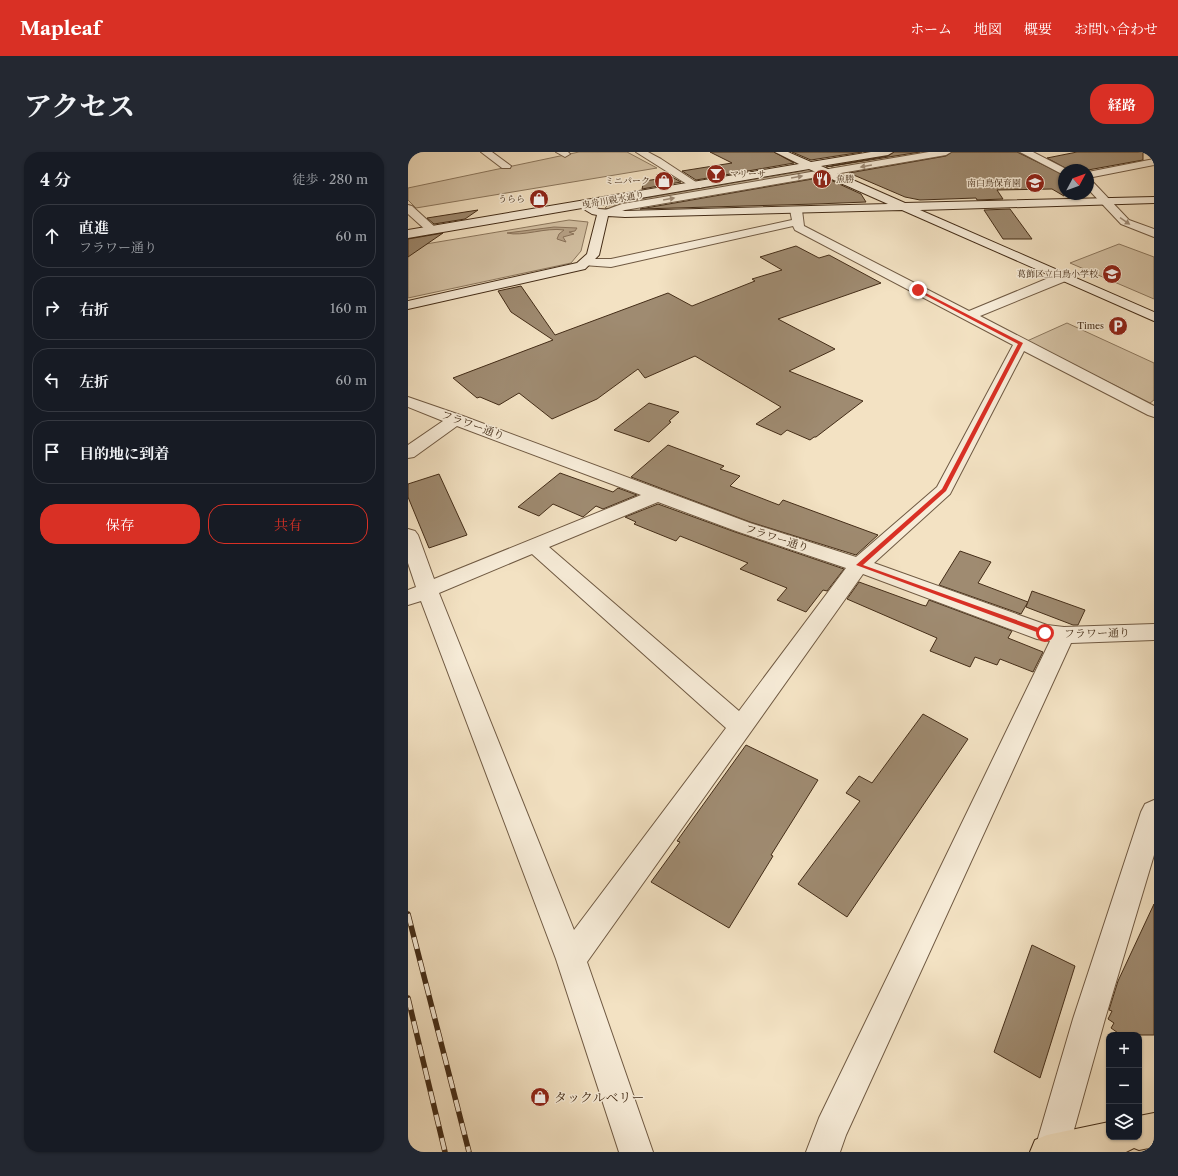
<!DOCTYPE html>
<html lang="ja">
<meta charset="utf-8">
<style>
:root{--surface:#171b24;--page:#242831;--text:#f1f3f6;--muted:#9ea1a6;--line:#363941;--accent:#d93025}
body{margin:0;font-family:"Libre Caslon Text","Noto Serif JP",serif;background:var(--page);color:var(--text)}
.controls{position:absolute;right:12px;bottom:12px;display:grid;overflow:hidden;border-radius:8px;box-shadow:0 1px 3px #0004}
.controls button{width:36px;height:36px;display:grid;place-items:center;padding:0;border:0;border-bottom:1px solid var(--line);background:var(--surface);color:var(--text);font:20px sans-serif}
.compass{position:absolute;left:650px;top:12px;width:36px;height:36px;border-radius:50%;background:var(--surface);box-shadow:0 1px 3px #0004;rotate:49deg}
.stop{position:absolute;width:12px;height:12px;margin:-9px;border:3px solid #d93025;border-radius:50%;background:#fff}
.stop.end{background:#d93025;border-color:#fff;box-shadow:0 1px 4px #0008}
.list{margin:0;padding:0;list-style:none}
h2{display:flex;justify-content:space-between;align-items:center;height:52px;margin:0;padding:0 16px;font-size:17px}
h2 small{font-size:13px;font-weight:400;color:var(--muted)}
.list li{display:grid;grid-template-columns:26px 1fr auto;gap:12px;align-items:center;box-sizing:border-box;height:64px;margin:0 8px 8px;padding:0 8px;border:1px solid var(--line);border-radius:16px}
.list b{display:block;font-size:15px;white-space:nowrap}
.list p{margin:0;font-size:13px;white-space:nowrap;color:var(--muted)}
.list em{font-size:13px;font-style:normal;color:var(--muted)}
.actions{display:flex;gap:8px;padding:12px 16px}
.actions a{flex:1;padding:9px 0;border:1px solid var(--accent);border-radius:16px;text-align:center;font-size:14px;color:var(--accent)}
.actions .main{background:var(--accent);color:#fff}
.icon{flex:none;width:22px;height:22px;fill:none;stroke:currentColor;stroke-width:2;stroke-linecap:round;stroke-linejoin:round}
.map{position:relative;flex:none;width:746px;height:1000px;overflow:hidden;border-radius:16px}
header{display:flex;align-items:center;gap:24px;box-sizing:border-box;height:56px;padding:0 20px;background:var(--accent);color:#fff}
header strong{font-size:19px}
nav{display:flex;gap:22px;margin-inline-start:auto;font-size:14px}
.intro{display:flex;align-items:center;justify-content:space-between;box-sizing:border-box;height:96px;padding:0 24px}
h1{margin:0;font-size:28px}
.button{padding:10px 18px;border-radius:16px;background:var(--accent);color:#fff;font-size:14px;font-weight:700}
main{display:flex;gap:24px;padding:0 24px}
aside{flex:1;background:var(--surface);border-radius:16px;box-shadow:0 1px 3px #0004}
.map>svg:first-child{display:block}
.green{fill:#d5c3a6;stroke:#8c785f}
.water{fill:#b8a489;stroke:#8a745c}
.building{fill:#9f8b71;stroke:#442d18}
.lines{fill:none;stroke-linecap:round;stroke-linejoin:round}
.street-casing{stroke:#705a43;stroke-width:2}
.secondary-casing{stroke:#442d18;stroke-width:2}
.highway-casing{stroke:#442d18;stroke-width:2}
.street{fill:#f7ecd8;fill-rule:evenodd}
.secondary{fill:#f7ecd8;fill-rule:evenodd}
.highway{fill:#f3e2c3;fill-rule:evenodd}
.rail-casing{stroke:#442d18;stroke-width:5.5}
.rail{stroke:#f7ecd8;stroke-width:4;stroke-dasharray:12;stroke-linecap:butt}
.oneway{fill:#9e8c78}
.route{fill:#d93025}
.labels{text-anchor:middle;stroke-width:3;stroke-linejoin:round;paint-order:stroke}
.far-poi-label{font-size:9px;fill:#442d18;stroke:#f7ecd8;text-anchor:end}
.far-street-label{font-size:9px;fill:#442d18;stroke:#f7ecd8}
.street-label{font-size:11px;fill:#442d18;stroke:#f7ecd8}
.near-poi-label{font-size:13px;fill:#442d18;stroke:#f7ecd8;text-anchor:start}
</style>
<header>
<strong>Mapleaf</strong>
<nav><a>ホーム</a><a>地図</a><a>概要</a><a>お問い合わせ</a></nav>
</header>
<div class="intro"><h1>アクセス</h1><a class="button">経路</a></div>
<main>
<aside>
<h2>4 分<small>徒歩 · 280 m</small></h2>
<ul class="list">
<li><svg class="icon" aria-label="ahead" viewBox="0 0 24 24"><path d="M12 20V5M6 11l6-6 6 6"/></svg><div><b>直進</b><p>フラワー通り</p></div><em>60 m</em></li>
<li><svg class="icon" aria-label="right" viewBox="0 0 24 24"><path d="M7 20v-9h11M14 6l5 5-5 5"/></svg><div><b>右折</b></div><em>160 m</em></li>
<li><svg class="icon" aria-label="left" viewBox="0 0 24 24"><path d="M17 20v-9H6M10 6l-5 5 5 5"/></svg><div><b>左折</b></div><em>60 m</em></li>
<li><svg class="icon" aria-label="arrive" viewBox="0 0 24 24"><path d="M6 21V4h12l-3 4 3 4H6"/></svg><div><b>目的地に到着</b></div></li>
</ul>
<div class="actions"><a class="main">保存</a><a>共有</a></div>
</aside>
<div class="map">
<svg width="746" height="1000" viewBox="0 0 746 1000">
<rect width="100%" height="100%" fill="#f3e2c3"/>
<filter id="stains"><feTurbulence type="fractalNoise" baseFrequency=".005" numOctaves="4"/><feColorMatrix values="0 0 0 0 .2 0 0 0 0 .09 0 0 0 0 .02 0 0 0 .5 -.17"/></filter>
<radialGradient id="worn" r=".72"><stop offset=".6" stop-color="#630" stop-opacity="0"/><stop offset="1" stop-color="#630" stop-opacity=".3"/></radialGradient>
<!-- green -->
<g class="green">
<path d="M171 0H219L249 16 8 56 0 48V36Z"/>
<path d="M500 0H521L427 16 423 15 426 13Z"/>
<path d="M396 19H402L404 21 206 54 200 57 197 56 200 53 221 49Z"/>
<path d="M161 68 180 70 173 99 163 111 0 146V95Z"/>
<path d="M711 92 746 105V147L662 111Z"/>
<path d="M659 171 746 211V248L742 251 619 189Z"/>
</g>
<!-- water -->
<path class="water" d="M146 75 169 76 167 79 161 80 166 82 155 85 158 90 149 87 151 82 156 78C138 75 114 85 99 81Z"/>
<!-- building -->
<g class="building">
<path d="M302 0H366L386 11 288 28 274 19 324 11Z"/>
<path d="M384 0H454L403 8Z"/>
<path d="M486 0H512L418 15 480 4Z"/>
<path d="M544 0H609L656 23V44L644 37 589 38 595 47 569 48 568 46 512 48 497 45 441 21 538 4Z"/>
<path d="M669 0H735V8L680 18H661L639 6Z"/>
<path d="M264 25 273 30 234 37 236 29Z"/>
<path d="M416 25 453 42 458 50 408 52 232 57Z"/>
<path d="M602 57 624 87H595L576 58Z"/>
<path d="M70 58 57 67 26 72 19 66Z"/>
<path d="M35 81 0 105V87Z"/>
<path d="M388 94 411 106 421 103 473 131 370 167 427 197 381 219 455 249 408 285H406L402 288 379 278 373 283 348 272 373 255 287 204 237 226 230 217 189 247 144 267 111 241 91 253 72 245 69 246 45 226 145 188 103 160 90 139 113 134 147 183 260 141 284 154 347 129 344 127 374 118 352 105Z"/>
<path d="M241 251 271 260 261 269 263 270 241 290 206 278Z"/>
<path d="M260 293 316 314 312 317 332 324 322 334 371 353 375 348 470 383 448 403 342 370 223 325Z"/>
<path d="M152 321 205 340 210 336 229 343 195 357 188 354 175 365 145 352 131 364 110 355Z"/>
<path d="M31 322 59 383 21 396 0 345V332Z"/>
<path d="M250 352 327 380 436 417 419 439 415 438 398 460 369 448 379 436 332 417 340 411 272 384 268 389 226 372 228 370 217 365Z"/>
<path d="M552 399 583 410 570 431 620 450 613 462 531 433Z"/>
<path d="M451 430 514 453 518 454 521 448 604 479 600 486 635 500 625 520 592 507 589 513 567 505 562 515 522 499 529 486 439 447Z"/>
<path d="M624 439 677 458 670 473H665L618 455Z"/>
<path d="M515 562 560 587 439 765 390 732 452 649 438 641 451 624 464 631Z"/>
<path d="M338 593 410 628 363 703 365 704 321 776 243 730 272 690 269 689Z"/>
<path d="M746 752V883H713L703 876 706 871 700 867 704 859 701 858 710 829Z"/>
<path d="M624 793 667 814 632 926 586 900Z"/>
</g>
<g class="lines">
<defs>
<g id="street">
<path d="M73 0H84L103 14 102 16H94Z"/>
<path d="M148 0H160L162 2 157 5Z"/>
<path d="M228 0H240L253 7 294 34 293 36H285Z"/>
<path d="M521 0H543L538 3 217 58 196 65 190 62 192 60 214 52Z"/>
<path d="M612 0H625L660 18H656V22L652 21Z"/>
<path d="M746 7V13L680 26V20Z"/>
<path d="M680 28 684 29 721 68 746 77V85L713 72 680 37Z"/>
<path d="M0 53 4 54 28 76 30 78 28 80H20L0 62Z"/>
<path d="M388 55 394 58 396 74 561 159 650 122H660L661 125 660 128 572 164 746 254V265L740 263 616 199 542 342 466 411 639 473 656 475 746 472V488L663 491 438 983 432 1000H398L411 966 642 489 629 487 455 422 179 810 245 1000H211L148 807 13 449 0 453V438L8 435 0 411V377L7 379 10 383 26 427 233 343 49 274 6 305 0 306V293L35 269 0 255V245L55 264 342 371 448 405 529 335 605 193 387 78 385 74 203 115 175 113 173 110 175 107H203L384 68 382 58ZM250 350 328 379 438 416 331 559 141 395ZM124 402 318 576 166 778 31 441Z"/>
<path d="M746 648V703L697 867 660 999 626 1000 665 867 733 660 737 652Z"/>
</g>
<path id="secondary" d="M367 0H380L403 10 463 0H485L480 3 413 14 497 51 746 45V51L512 58 746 160V169L494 58 217 65 200 64 191 103 177 117 0 157V149L169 111 179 102 189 63 184 62 174 56 0 86V78L391 12ZM401 17 480 52 217 59 191 57 186 54Z"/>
<path id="highway" d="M746 961V995L731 998 726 996 718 1000H622L627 988 639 983 701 970V985H731V964Z"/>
</defs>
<!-- street casing -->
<use href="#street" class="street-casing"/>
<!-- secondary casing -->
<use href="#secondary" class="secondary-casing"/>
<!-- highway casing -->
<use href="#highway" class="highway-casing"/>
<!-- street -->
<use href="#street" class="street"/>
<!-- secondary -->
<use href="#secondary" class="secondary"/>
<!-- highway -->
<use href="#highway" class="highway"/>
<defs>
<g id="rail">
<path d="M0 762 61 1000"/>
<path d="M0 846 37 1000"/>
</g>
</defs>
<!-- rail casing -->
<use href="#rail" class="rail-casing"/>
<!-- rail -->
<use href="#rail" class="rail"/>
</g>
<!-- one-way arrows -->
<defs><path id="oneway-solid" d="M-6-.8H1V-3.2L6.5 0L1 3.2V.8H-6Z"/></defs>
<g class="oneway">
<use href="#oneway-solid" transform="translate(458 14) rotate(170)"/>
<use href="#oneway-solid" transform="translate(389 25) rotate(-10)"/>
<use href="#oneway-solid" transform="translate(261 47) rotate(-10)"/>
<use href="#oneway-solid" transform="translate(717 69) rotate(34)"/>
</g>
<!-- route -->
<path class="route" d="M510 137 615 191 538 339 455 413 639 479V482H634L448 413 534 337 610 192 509 139Z"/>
<!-- icons -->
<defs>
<symbol id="bar-disc" viewBox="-11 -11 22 22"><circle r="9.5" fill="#8f2418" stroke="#f7ecd8"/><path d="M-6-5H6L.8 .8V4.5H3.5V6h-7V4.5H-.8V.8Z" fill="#fff"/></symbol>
<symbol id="restaurant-disc" viewBox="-11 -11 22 22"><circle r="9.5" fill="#8f2418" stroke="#f7ecd8"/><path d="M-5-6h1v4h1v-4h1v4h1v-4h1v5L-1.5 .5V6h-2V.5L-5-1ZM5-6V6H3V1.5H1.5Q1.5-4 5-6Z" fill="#fff"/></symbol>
<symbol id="shop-disc" viewBox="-11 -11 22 22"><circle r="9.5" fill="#8f2418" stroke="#f7ecd8"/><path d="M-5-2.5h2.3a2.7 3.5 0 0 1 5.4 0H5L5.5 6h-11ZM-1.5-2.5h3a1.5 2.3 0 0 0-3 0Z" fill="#fff"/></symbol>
<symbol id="school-disc" viewBox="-11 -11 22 22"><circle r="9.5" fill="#8f2418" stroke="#f7ecd8"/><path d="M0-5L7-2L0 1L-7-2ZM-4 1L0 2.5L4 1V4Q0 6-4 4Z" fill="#fff"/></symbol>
<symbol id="parking-disc" viewBox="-11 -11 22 22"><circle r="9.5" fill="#8f2418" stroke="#f7ecd8"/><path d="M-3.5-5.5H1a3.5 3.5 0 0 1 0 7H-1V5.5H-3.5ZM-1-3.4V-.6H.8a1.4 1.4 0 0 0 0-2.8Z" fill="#fff"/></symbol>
</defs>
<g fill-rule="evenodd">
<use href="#bar-disc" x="297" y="11" width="22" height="22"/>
<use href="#restaurant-disc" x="403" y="16" width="22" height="22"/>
<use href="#shop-disc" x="245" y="18" width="22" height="22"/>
<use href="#school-disc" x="616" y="20" width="22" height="22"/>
<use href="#shop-disc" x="120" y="36" width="22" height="22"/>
<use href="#school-disc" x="693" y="111" width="22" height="22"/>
<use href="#parking-disc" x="699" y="163" width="22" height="22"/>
<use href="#shop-disc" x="121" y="934" width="22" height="22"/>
</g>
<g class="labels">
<!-- far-poi labels -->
<g class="far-poi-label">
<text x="322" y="25" text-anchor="start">マリーサ</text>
<text x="428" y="30" text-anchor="start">魚勝</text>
<text x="242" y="32">ミニパーク</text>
<text x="613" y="34">南白鳥保育園</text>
<text x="117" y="50">うらら</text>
<text x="690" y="125">葛飾区立白鳥小学校</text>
<text x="696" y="177">Times</text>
</g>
<!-- far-street labels -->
<g class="far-street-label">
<text transform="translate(205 48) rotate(-10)" y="3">曳舟川親水通り</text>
</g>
<!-- street labels -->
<g class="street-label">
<text transform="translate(65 273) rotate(20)" y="4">フラワー通り</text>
<text transform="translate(369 386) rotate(18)" y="4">フラワー通り</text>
<text transform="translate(689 481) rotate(-1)" y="4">フラワー通り</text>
</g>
<!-- near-poi labels -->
<g class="near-poi-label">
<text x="146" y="950">タックルベリー</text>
</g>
</g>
<rect width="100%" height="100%" filter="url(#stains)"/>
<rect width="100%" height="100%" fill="url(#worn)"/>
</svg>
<div class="controls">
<button>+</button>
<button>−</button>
<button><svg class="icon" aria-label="layers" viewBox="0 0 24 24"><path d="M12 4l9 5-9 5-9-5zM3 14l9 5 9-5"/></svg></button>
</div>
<svg class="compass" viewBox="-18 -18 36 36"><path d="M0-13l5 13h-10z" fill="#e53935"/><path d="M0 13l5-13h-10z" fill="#9ea1a6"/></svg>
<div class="stop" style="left:637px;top:481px"></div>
<div class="stop end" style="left:510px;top:138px"></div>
</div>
</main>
